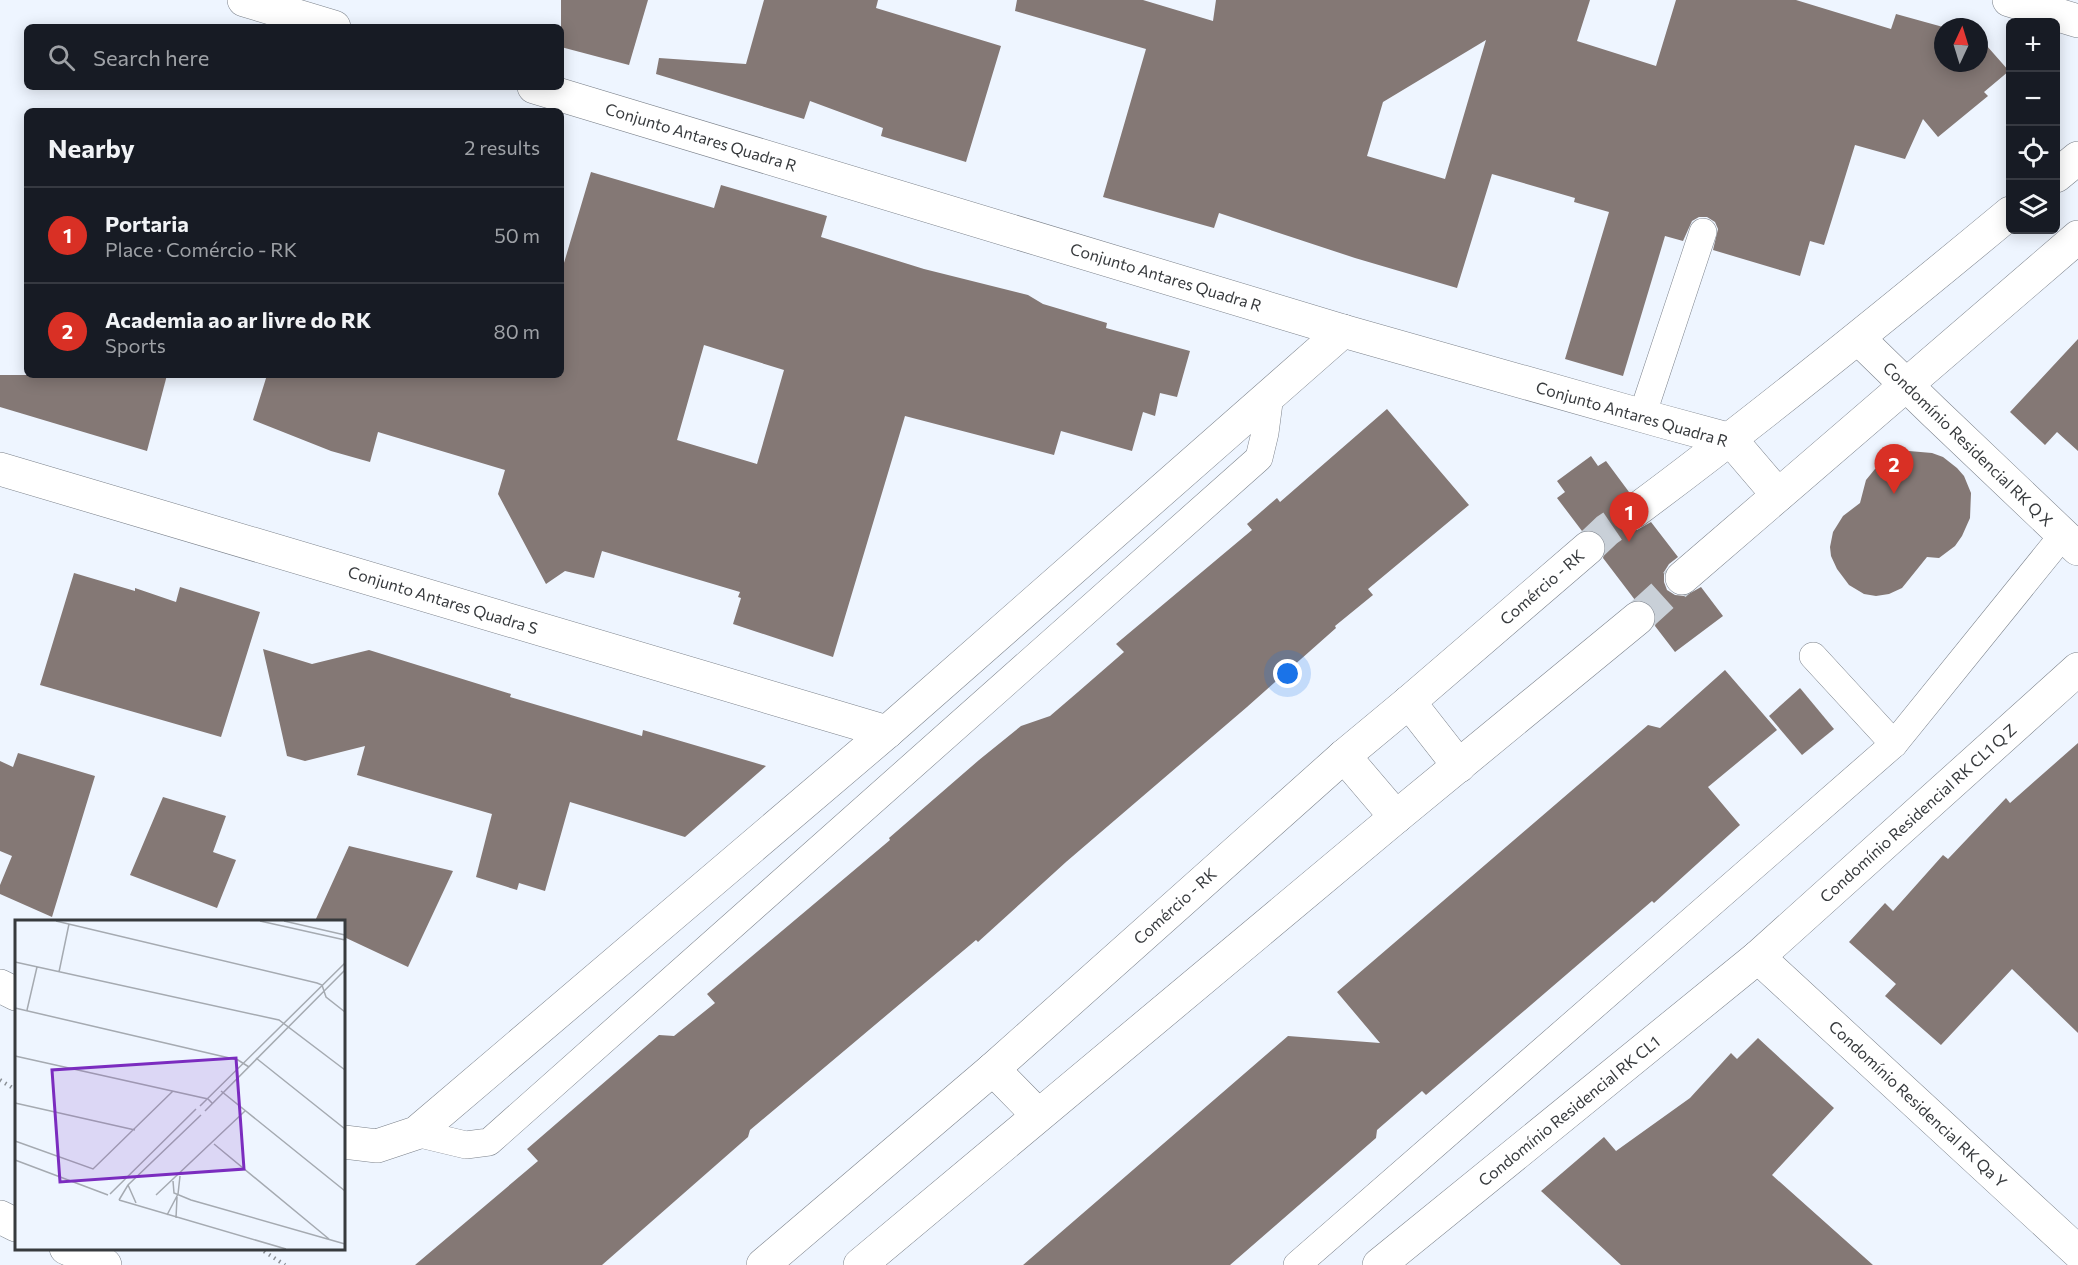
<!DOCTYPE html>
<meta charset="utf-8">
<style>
:root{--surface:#171b24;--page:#242831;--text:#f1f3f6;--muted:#9ea1a6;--line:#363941;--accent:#d93025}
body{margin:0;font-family:Commissioner,sans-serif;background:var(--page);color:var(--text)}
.controls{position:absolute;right:18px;top:18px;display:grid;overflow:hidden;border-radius:9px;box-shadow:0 3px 15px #0003}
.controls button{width:54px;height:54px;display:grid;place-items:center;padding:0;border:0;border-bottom:2px solid var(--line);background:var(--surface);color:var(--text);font:30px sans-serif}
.compass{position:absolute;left:1934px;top:18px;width:54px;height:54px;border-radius:50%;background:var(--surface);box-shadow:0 3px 15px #0003;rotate:4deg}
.you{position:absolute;left:1288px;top:674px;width:21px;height:21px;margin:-15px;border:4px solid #fff;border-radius:50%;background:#1a73e8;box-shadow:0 0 0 9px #1a73e833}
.badge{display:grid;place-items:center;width:39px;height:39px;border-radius:50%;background:var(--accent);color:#fff;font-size:20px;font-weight:700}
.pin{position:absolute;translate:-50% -50px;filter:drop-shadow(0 2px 3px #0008)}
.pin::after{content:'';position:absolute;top:32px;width:21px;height:18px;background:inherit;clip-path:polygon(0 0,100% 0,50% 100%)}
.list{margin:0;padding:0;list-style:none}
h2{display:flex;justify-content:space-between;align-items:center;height:78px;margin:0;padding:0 24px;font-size:26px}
h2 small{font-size:20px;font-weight:400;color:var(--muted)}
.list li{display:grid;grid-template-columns:39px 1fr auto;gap:18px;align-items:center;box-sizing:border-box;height:96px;padding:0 24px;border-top:2px solid var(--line)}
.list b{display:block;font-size:22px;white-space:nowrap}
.list p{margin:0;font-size:20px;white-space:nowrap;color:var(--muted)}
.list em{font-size:20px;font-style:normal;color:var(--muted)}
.icon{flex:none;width:33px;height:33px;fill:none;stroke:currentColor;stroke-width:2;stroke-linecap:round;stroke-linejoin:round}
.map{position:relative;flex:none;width:2078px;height:1265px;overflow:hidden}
.search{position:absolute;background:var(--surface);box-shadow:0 3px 15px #0003;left:24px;top:24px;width:540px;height:66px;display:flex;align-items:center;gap:15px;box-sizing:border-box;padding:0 21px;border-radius:9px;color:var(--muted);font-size:22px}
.panel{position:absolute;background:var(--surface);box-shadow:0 3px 15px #0003;left:24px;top:108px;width:540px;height:270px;border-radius:9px}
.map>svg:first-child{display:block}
.building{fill:#847875;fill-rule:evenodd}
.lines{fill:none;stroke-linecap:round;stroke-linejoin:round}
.tertiary-tunnel{stroke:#c9d0d8;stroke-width:33;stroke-dasharray:33 16;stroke-linecap:butt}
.service-casing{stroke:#7c828b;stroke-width:28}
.minor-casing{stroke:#7c828b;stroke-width:34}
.tertiary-casing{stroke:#7c828b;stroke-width:34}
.secondary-casing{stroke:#7c828b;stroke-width:34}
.path{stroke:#8a8f95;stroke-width:4;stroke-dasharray:1.5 4.5;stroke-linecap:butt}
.service{stroke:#fff;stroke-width:27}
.minor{stroke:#fff;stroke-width:33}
.tertiary{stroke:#fff;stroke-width:33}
.secondary{stroke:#fff;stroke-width:33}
.labels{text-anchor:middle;stroke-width:6;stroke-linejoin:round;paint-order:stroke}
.street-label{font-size:16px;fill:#373a3d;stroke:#fff}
.inset-road{fill:none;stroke:#a5aab1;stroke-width:1.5}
.view{fill:#7b2cbf;fill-opacity:0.15;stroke:#7b2cbf;stroke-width:3}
.inset-edge{fill:none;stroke:#373a3d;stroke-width:3}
</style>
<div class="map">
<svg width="2078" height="1265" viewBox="0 0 2078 1265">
<rect width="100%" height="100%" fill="#eef5ff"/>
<!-- building -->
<g class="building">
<path d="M561 0H648L629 65 561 47Z"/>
<path d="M764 0H878L876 8 1001 46 966 162 881 136 883 128 810 101 804 119 656 74 659 58 746 64Z"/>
<path d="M1017 0H1143L1213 21 1216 0H1590L1577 41 1656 66 1676 0H1796L1891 29 1896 14 1943 27V63H1979V37L2009 71 1984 92 1988 96 1938 137 1923 119 1905 159 1855 145 1824 245 1810 241 1800 276 1713 250 1718 229 1715 222 1707 217H1699L1692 221 1683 241 1665 236 1623 376 1565 359 1609 212 1574 202 1575 198 1492 174 1457 288 1355 258 1219 213 1214 228 1103 197 1146 49 1015 11ZM1486 40 1445 179 1367 156 1383 102Z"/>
<path d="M591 172 714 208 721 185 827 216 821 237 924 269 1028 295 1043 304 1107 323 1106 328 1190 351 1177 397 1160 393 1155 416 1143 412 1132 451 1061 431 1054 455 905 416 833 657 733 624 741 598 738 597 740 592 602 551 594 578 565 571 546 584 498 494 505 470 378 432 370 462 331 451 253 420 267 375H561V273ZM704 345 784 370 757 464 677 440Z"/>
<path d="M2078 339V451L2057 432 2045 445 2010 412Z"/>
<path d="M0 375H167L147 451 0 407Z"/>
<path d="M1387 409 1469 505 1368 589 1373 595 1335 626 1336 628 1247 707 1066 862 978 942 976 940 750 1130 748 1137 602 1265H415L538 1161 527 1149 659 1035 674 1036 715 1003 707 994 890 840 889 838 979 760 1021 726 1050 716 1078 692 1124 652 1116 644 1252 530 1247 524 1277 498 1280 502Z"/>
<path d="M1909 451 1932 453 1943 457 1957 468 1964 476 1971 493 1970 518 1962 536 1955 546 1939 558 1927 557 1902 588 1889 594 1876 596 1864 594 1849 585 1837 569 1831 556 1830 547 1833 532 1843 516 1860 503 1866 480 1875 469 1893 457Z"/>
<path d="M1591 456 1598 466 1606 461 1629 492 1618 504 1617 514 1620 523 1628 528 1637 530 1651 522 1678 557 1669 564 1664 572V582L1667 590 1675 595 1685 596 1701 587 1723 616 1675 652 1655 626 1657 616 1653 607 1645 601 1635 600 1603 558 1606 545 1603 536 1594 530 1582 531 1557 498 1565 492 1557 481Z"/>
<path d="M74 573 135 591V588L176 602 180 587 260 612 221 737 40 685Z"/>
<path d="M263 649 312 664 369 650 511 694 510 697 642 736 643 730 766 766 685 837 570 802 545 891 519 883 517 890 476 877 492 814 357 775 365 746 305 761 287 756Z"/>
<path d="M1725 670 1777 730 1708 787 1740 825 1654 903 1652 901 1426 1095 1422 1091 1377 1130 1376 1138 1230 1265H1023L1288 1036 1380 1043 1337 992 1648 725 1660 728Z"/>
<path d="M1800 688 1834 729 1802 755 1769 716Z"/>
<path d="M2078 743V1033L2012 969 1941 1045 1885 996 1896 984 1849 942 1885 903 1893 911 1943 855 1948 859 2006 798 2010 803Z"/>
<path d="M18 753 95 776 52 917 0 894V885L12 856 0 851V761L13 767Z"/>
<path d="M163 797 226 816 213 852 236 860 217 908 130 875Z"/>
<path d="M349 846 453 871 408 967 344 937V921H315Z"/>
<path d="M1758 1038 1834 1108 1772 1175 1873 1265H1621L1541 1191 1604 1137 1616 1151 1690 1098 1731 1053 1737 1059Z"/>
</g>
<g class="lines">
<!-- tertiary-tunnel -->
<g class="tertiary-tunnel">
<path d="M1588 548 1607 530 1635 511"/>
<path d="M1638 618 1682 578"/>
</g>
<defs>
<g id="service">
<path d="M1642 416 1703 232"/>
<path d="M1813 656 1894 744"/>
<path d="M416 1133 466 1145 489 1142 1259 458 1265 433 1270 395"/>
<path d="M1297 1265 1894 744 2063 535"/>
</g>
<g id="minor">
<path d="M244 0 334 27"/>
<path d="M2009 0 2078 21"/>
<path d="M534 87 1343 331 1661 421 1731 440 1778 495"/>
<path d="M1859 339 1933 411 2078 549"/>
<path d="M0 469 887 732"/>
<path d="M1758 957 2078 1252"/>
<path d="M0 986 16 994"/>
<path d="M344 1142 377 1146 416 1133 887 732 1343 331"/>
<path d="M1379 1265 1758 957 2078 669"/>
</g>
<g id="tertiary">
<path d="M2056 176 2078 158"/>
<path d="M1635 511C1763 416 1887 315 2010 213"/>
<path d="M1682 578 2078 237"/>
<path d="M1409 702 1459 766"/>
<path d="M1344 756 1396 817"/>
<path d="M993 1069 1038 1115"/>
<path d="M763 1265 993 1069 1344 756 1409 702 1588 548"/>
<path d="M860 1265 1396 817 1638 618"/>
</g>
<g id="secondary">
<path d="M0 1217 16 1225"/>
<path d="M66 1248 105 1265"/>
</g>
</defs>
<!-- service casing -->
<use href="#service" class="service-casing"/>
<!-- minor casing -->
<use href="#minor" class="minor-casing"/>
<!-- tertiary casing -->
<use href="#tertiary" class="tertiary-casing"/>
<!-- secondary casing -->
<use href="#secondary" class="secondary-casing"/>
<!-- path -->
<g class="path">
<path d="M0 1080 16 1090"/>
<path d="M259 1248 285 1265"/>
</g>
<!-- service -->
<use href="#service" class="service"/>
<!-- minor -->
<use href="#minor" class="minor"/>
<!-- tertiary -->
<use href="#tertiary" class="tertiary"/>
<!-- secondary -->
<use href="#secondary" class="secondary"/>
</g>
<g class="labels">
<!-- street labels -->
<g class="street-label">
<text transform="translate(701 137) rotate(17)" y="6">Conjunto Antares Quadra R</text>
<text transform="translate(1166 277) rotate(17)" y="6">Conjunto Antares Quadra R</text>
<text transform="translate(1632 414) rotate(16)" y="6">Conjunto Antares Quadra R</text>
<text transform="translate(1968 444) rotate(44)" y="6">Condomínio Residencial RK Q X</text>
<text transform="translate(1542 587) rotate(-41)" y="6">Comércio - RK</text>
<text transform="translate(443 600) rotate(17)" y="6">Conjunto Antares Quadra S</text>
<text transform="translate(1918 813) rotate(-42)" y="6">Condomínio Residencial RK CL1 Q Z</text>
<text transform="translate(1175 906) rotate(-42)" y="6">Comércio - RK</text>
<text transform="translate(1918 1104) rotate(43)" y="6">Condomínio Residencial RK Qa Y</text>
<text transform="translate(1569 1111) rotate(-39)" y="6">Condomínio Residencial RK CL1</text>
</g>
</g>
<!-- overview -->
<g transform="translate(15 920)">
<rect width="330" height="330" fill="#eef5ff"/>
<path class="inset-road" d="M41 1 302 63 307 65 311 77 330 92M245 1 330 20M269 1 330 15M0 42 264 100 330 150M44 52 54 4M0 88 223 140 234 147M12 90 22 47M0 136 193 179 197 183M241 138 330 209M206 171 330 271M0 183 120 210M185 186 330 43M190 191 330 50M0 221 78 249 158 171M199 224 314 319M0 240 93 275M158 261 159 273 176 280 330 324M113 265 121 283M95 274 181 189M141 275 230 191M104 280 113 265 186 195M104 280 271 329M152 295 163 274 165 256M161 298 162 277"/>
<path class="view" d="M221 138 229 249 45 262 37 150Z"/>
<rect width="330" height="330" class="inset-edge"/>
</g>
</svg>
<div class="controls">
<button>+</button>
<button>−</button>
<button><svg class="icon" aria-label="locate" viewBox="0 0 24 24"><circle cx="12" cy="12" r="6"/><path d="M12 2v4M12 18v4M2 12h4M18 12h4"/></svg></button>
<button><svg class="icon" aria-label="layers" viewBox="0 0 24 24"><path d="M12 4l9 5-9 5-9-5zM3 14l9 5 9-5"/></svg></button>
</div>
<svg class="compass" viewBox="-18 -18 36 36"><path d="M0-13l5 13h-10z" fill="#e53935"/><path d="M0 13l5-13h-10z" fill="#9ea1a6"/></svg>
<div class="you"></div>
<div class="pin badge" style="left:1629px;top:542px">1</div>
<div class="pin badge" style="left:1894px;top:494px">2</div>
<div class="search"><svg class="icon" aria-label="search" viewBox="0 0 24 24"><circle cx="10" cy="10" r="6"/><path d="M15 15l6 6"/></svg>Search here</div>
<section class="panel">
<h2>Nearby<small>2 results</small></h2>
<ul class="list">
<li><span class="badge">1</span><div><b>Portaria</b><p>Place · Comércio - RK</p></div><em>50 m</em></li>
<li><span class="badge">2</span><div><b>Academia ao ar livre do RK</b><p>Sports</p></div><em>80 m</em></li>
</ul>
</section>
</div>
